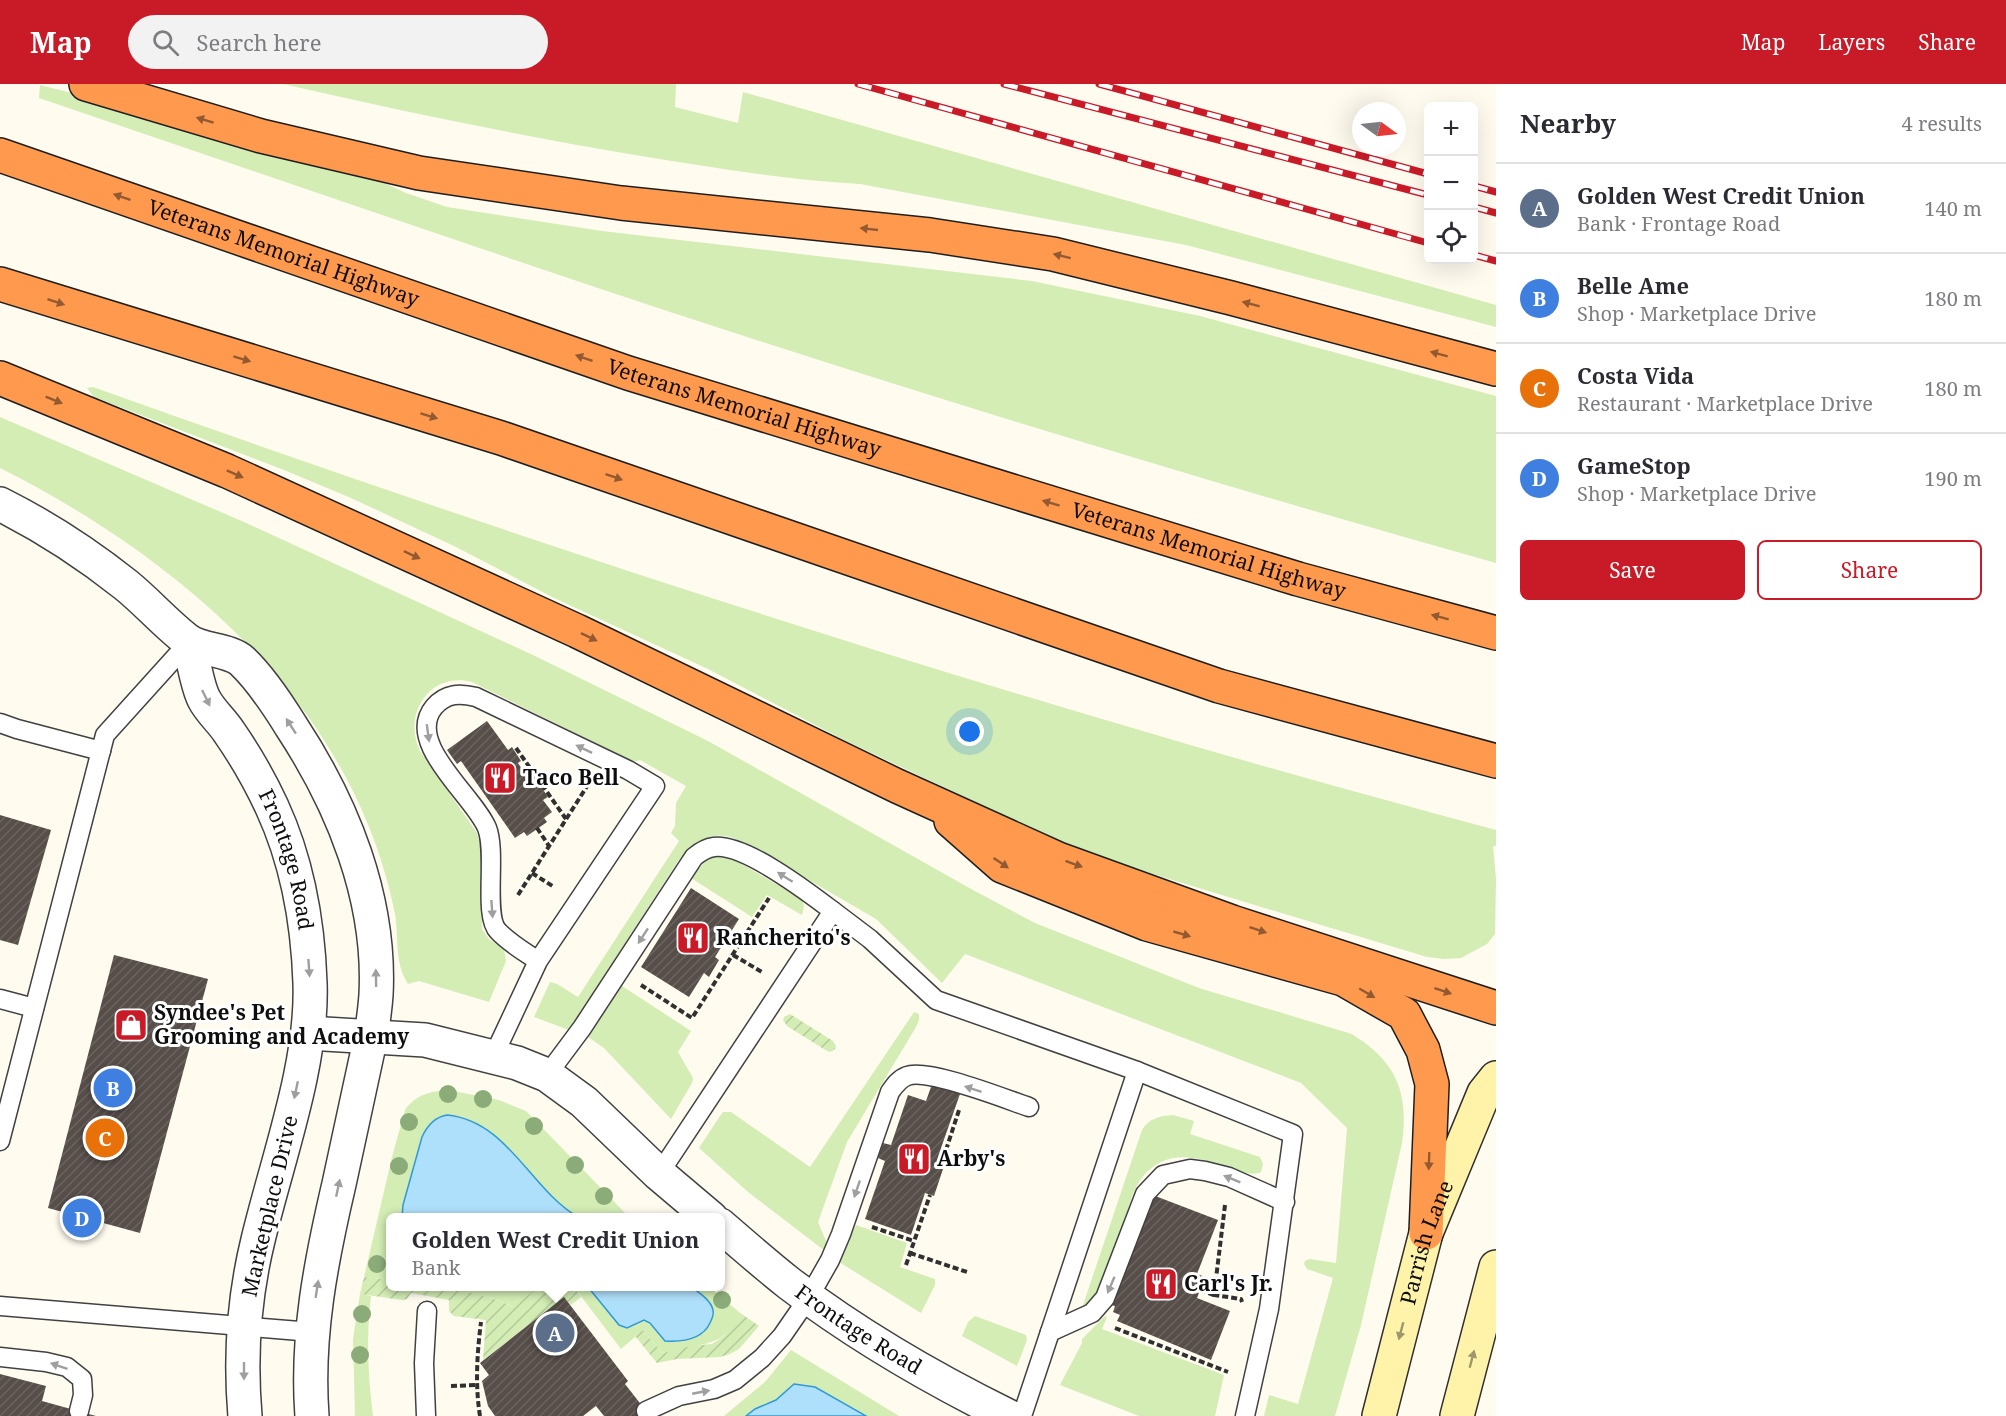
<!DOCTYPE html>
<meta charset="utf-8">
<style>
:root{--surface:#fff;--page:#f2f2f3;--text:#2b2b33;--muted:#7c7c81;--line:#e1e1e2;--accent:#c91b27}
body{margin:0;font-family:"Noto Serif",serif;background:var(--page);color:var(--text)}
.controls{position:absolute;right:18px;top:18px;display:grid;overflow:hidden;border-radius:9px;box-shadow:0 6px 24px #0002}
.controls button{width:54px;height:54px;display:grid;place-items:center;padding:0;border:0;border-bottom:2px solid var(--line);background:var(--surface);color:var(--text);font:30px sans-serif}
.compass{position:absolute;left:1352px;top:18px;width:54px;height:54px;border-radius:50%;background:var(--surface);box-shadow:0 6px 24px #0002;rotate:105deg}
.you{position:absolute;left:970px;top:648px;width:21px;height:21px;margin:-15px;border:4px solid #fff;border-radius:50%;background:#1a73e8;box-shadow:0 0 0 9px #1a73e833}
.badge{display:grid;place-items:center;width:39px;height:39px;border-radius:50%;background:var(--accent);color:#fff;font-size:20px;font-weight:700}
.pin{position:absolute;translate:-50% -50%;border:3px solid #fff;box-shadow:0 2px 6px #0006}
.popup{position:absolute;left:386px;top:1129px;width:339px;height:78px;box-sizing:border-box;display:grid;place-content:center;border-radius:9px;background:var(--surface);filter:drop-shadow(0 2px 4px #0005);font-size:20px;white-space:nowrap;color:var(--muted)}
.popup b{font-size:22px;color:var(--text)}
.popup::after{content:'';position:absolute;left:50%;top:100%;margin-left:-12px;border:12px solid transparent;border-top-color:var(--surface)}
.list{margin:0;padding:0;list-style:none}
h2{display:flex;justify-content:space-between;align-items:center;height:78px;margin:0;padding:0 24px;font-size:26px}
h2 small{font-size:20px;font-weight:400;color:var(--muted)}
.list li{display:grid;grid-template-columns:39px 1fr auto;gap:18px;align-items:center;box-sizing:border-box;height:90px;padding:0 24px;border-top:2px solid var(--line)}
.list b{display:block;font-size:22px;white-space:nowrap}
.list p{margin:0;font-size:20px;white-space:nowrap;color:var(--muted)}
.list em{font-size:20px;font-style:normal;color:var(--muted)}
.actions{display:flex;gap:12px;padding:18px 24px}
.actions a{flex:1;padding:14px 0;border:2px solid var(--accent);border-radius:9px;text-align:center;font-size:21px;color:var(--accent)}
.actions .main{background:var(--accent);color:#fff}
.icon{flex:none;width:33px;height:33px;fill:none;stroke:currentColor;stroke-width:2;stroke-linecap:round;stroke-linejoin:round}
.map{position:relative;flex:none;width:1496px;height:1332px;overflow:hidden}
header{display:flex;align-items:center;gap:36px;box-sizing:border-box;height:84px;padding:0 30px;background:var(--accent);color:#fff}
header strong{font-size:28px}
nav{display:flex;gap:33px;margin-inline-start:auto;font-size:21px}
.search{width:420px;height:54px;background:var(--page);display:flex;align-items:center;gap:15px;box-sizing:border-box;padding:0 21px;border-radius:33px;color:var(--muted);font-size:22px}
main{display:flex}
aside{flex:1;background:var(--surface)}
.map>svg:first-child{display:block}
.grass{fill:#d3edb5}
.garden{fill:url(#garden-furrows)}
.water{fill:#afe0fb;stroke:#3099d8;stroke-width:1.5}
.building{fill:url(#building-hatch)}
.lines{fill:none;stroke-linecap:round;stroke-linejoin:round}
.service-casing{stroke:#414141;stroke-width:21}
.minor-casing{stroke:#414141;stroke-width:36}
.tertiary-casing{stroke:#414141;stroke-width:36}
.secondary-casing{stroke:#303030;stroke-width:36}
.motorway-casing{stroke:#1f1f1f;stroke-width:36}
.path{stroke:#303030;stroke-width:4;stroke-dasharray:6 3;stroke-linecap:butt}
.service{stroke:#fff;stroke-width:18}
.minor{stroke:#fff;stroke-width:33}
.tertiary{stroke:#fff;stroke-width:33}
.secondary{stroke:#fff3aa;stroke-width:33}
.motorway{stroke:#ff994d;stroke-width:33}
.rail-casing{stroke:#c91b27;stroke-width:7}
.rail{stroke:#fff;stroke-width:4.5;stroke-dasharray:14;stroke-linecap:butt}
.tree{fill:#8bac79}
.oneway{fill:#935a31}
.oneway2{fill:#9f9f9f}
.oneway3{fill:#9f976c}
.labels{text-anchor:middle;stroke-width:6;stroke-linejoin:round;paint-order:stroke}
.street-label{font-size:21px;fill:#0e0e0e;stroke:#fff}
.poi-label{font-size:21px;font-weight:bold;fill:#0e0e0e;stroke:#fff;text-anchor:start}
</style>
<header>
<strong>Map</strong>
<div class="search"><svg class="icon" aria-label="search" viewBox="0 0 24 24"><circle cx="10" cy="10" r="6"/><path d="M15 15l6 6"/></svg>Search here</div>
<nav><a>Map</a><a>Layers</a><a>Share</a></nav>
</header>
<main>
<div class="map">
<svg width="1496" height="1332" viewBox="0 0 1496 1332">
<defs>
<pattern id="garden-furrows" width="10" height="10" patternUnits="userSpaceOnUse" patternTransform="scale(1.5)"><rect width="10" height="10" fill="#d3edb5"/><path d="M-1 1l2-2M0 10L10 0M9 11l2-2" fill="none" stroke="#b4ca9a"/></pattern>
<pattern id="building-hatch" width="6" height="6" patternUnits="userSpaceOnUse" patternTransform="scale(1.5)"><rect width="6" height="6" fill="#574e49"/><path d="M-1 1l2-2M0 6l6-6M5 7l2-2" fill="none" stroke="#6a635f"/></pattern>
</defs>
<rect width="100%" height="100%" fill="#fffbef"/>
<!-- grass -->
<g class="grass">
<path d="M283 0H676L675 23 738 39 743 8 1496 221V243L1186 161 860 100C784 96 710 83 635 71 517 51 400 27 283 0Z"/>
<path d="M40 1 266 58 376 95 406 109 447 123 602 147 1032 197 1200 232 1496 312V479C1215 400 935 315 658 224 451 155 245 84 39 14Z"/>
<path d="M93 303C555 468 1022 620 1496 746V762H1493L1496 795 1495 850 1487 860 1461 874 1444 875 1427 873 1202 805 1127 782 1054 755 846 657 708 585 554 514 454 462 351 414 284 386 94 313 87 304Z"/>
<path d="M0 333 244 438 535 572 708 657 973 806 1035 839 1199 904 1352 950C1396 978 1409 1007 1402 1059L1361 1241 1335 1332H1264L1269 1311 1298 1320 1333 1194 1307 1185 1304 1180 1305 1177 1310 1175 1336 1179 1347 1044 1301 999 965 870 942 899 876 835 747 760C715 743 701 753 678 777L569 946 534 933 550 898 557 900 578 913 679 757 671 749 675 742 676 719 686 702 640 676 634 678 472 598C430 587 402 630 420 667L477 749 481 764 482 845 489 855 504 865 506 877 489 918 419 897 408 900C394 878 399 854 395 830 389 800 380 770 369 743 304 580 153 461 0 384Z"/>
<path d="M719 771 733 775 802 815 804 822 802 831 767 811 752 833 691 794 707 775Z"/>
<path d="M622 902 691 947 678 968 693 994 692 999 671 1035 604 964 588 953Z"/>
<path d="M914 928 919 930V936L916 943 847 1058 818 1138 826 1157 825 1167 748 1108 699 1064 720 1032 723 1028H731L810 1083Z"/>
<path d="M448 1006 499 1016 526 1027 629 1133 390 1134V1196L364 1193 392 1073 405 1026C415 1011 431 1007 448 1006Z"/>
<path d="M1173 1031 1194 1037 1190 1050 1260 1073 1263 1080 1261 1088C1241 1098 1196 1059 1159 1079 1129 1095 1128 1132 1120 1160 1112 1185 1101 1209 1081 1227L1142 1046C1149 1034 1160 1032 1173 1031Z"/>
<path d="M856 1141 907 1159 900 1183 935 1195V1201L921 1229 839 1178Z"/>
<path d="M432 1203H539L514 1223 492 1214Z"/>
<path d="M574 1203H709L739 1228C735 1236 731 1246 723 1252 712 1261 678 1265 662 1269L643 1246 621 1265Z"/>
<path d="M360 1210 371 1212C366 1252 368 1292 373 1332H355L353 1255Z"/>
<path d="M975 1232 1026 1251 1027 1256 1017 1282 962 1252 968 1238Z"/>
<path d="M1105 1232 1107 1233 1102 1245 1224 1291 1215 1332H1139L1060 1301 1082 1259V1255Z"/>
<path d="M791 1266 899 1332H724L765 1298Z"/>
</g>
<!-- garden -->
<g class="garden">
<path d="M790 930 833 957 836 962 835 965 830 968 827 967 787 942 783 936 784 933Z"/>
<path d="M364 1193 390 1196V1202C431 1203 476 1204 513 1223L539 1203H574L581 1213 571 1221 564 1214 483 1276 486 1236 454 1232 449 1227V1216L411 1209 407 1215 402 1216 360 1210Z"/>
<path d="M739 1228 759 1242 739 1265 730 1270 720 1273 677 1275 657 1279 635 1252 643 1246 662 1269 691 1262 712 1260 724 1252Z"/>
</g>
<!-- water -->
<g class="water">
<path d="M447 1031C508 1037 530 1105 578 1133H402L403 1121 422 1053C427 1042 435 1033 447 1031Z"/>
<path d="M588 1203H691C698 1208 711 1216 713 1226 714 1230 712 1235 710 1239 702 1256 682 1258 665 1257L650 1239 644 1236 627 1244 619 1241Z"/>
<path d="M794 1300 815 1303 866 1332H746L755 1325 776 1316Z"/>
</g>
<!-- building -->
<g class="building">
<path d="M487 637 508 666 512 663 521 677 518 679 529 696 534 692 548 713 543 716 552 728 544 734 547 738 527 752 524 748 515 754 461 677 457 680 447 666Z"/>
<path d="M0 731 51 746 18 861 0 856Z"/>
<path d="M691 804 739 835 715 873 719 876 709 893 704 889 689 913 641 883Z"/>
<path d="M114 871 208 895 140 1149 48 1124Z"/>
<path d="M932 1000 960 1010 941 1064 949 1067 934 1112 925 1109 911 1151 865 1135 885 1077 878 1074 883 1059 891 1061 908 1011 926 1017Z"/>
<path d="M1150 1110 1218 1136 1197 1190 1205 1193 1197 1214 1230 1227 1211 1276 1117 1237 1120 1231 1113 1228 1115 1222 1111 1221 1129 1175Z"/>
<path d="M564 1213 628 1297 625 1300 650 1332H604L596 1322 583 1332H495L488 1322 482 1297 489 1291 480 1279Z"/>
<path d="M0 1290 46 1302 42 1317 96 1332H0Z"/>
</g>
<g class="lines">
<defs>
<g id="service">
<path d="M0 639 17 645 101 667"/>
<path d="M0 915 34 924"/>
<path d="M493 973 538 877 655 702 628 686 476 613C460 609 446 609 434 623 404 659 474 712 487 744 497 769 483 832 498 847 509 859 525 868 538 877"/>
<path d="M547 991 582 944 694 773C700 768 706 764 714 763 744 759 808 808 833 827"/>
<path d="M0 1057 105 651 189 558"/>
<path d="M659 1090 833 827 870 855 936 916 1137 987"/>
<path d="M0 1222 312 1248"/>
<path d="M1050 1248 1092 1229 1105 1214 1145 1110 1163 1091 1190 1085 1205 1087 1229 1093 1285 1118"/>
<path d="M0 1273 46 1278 67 1283 82 1295 83 1311 79 1327"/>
<path d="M646 1327 679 1312 714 1305 735 1296 762 1274 782 1252 809 1213 830 1176 841 1150 890 1008C895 1001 899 995 907 992 928 984 1005 1015 1029 1023"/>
<path d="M426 1332 424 1279 427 1227"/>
<path d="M1022 1332 1137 987 1293 1050 1269 1225 1245 1332"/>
</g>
<g id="minor">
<path d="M308 949 425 956 517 979 547 991 584 1018 659 1090 711 1134"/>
<path id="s1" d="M720 1141C743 1161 766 1181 790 1200 857 1251 933 1295 1008 1332"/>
</g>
<g id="tertiary">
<path d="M0 420C44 442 87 470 126 501 147 518 165 539 187 556 201 567 229 565 242 577 260 594 278 621 291 642 343 721 381 815 376 911 375 925 373 939 371 952 360 1001 350 1051 339 1100 321 1177 306 1253 312 1332"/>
<path id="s2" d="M189 558C193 574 197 602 204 615 210 627 222 637 229 648 245 671 260 697 272 723 297 777 308 840 310 899 313 981 277 1076 258 1156 244 1213 240 1274 245 1332"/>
</g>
<g id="secondary">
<path id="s3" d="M1379 1332 1426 1149 1484 1009 1496 994"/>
<path d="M1457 1332 1496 1183"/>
</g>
<g id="motorway">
<path d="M86 0 261 52 419 89 621 119 930 151 1053 170 1231 214 1496 285"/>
<path id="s4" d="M0 71 628 289 1298 495 1496 549"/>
<path d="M0 200 501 354 1219 602 1496 677"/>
<path d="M0 294 227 387 577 547 897 702 1058 775 1232 838 1496 924"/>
<path d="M951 737 1002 782 1147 840 1343 895 1404 930 1423 966 1432 1000 1426 1149"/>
</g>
</defs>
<!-- service casing -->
<use href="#service" class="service-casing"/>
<!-- minor casing -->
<use href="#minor" class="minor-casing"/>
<!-- tertiary casing -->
<use href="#tertiary" class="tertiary-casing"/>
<!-- secondary casing -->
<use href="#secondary" class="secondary-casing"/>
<!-- motorway casing -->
<use href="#motorway" class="motorway-casing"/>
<!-- path -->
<g class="path">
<path d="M516 664 566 735"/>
<path d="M537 744 549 762"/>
<path d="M532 789 554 803"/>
<path d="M518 811 591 696"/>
<path d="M733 871 762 888"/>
<path d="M641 901 692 934 769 814"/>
<path d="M946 1066 959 1026"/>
<path d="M1225 1121 1214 1211 1241 1215 1242 1218"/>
<path d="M872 1143 914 1157"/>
<path d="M910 1169 967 1188"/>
<path d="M906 1181 930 1111"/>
<path d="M1200 1206 1214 1211"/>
<path d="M1115 1244 1228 1288"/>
<path d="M451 1302 477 1301"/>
<path d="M480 1332C475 1301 477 1270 481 1238"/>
</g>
<!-- service -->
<use href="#service" class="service"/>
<!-- minor -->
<use href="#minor" class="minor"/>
<!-- tertiary -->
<use href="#tertiary" class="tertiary"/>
<!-- secondary -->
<use href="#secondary" class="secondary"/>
<!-- motorway -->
<use href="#motorway" class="motorway"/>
<defs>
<g id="rail">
<path d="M858 0 1428 159"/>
<path d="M1004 0 1428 111"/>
<path d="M1099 0 1428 90"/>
<path d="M1474 102 1496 108"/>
<path d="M1474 123 1496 129"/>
<path d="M1474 171 1496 177"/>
</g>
</defs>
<!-- rail casing -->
<use href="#rail" class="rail-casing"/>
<!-- rail -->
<use href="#rail" class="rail"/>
</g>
<!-- trees -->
<g class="tree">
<circle cx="448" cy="1010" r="9"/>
<circle cx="483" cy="1015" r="9"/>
<circle cx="409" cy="1038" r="9"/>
<circle cx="534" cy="1042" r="9"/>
<circle cx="575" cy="1081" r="9"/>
<circle cx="399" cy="1082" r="9"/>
<circle cx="604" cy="1112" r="9"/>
<circle cx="377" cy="1180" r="9"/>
<circle cx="722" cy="1216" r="9"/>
<circle cx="362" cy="1230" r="9"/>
<circle cx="360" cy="1271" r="9"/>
</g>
<!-- one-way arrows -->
<defs><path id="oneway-solid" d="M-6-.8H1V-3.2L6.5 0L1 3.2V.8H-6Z" transform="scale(1.5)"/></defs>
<g class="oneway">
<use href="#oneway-solid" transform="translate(205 36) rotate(-163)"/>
<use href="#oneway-solid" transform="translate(122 113) rotate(-161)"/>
<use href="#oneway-solid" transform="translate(869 145) rotate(-174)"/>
<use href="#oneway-solid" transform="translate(1062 172) rotate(-166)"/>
<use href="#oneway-solid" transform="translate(56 218) rotate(18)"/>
<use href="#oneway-solid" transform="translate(1251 220) rotate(-165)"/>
<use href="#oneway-solid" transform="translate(1439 270) rotate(-165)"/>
<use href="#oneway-solid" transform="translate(584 274) rotate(-161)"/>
<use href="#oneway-solid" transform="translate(242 275) rotate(17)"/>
<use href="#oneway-solid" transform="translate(54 316) rotate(22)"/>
<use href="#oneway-solid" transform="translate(429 332) rotate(17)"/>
<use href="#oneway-solid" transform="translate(235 390) rotate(24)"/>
<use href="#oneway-solid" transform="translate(614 393) rotate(19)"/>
<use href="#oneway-solid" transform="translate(1051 419) rotate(-163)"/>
<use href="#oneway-solid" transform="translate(412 471) rotate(25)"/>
<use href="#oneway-solid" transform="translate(1440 533) rotate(-165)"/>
<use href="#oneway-solid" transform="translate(589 553) rotate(26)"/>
<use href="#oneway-solid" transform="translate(1001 779) rotate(34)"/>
<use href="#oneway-solid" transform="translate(1074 780) rotate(20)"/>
<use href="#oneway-solid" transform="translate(1258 846) rotate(18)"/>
<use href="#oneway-solid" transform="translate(1182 850) rotate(16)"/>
<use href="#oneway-solid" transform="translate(1443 907) rotate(18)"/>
<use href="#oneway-solid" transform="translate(1367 909) rotate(30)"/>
<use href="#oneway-solid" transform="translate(1429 1077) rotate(92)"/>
</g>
<g class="oneway2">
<use href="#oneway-solid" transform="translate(206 614) rotate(64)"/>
<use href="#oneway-solid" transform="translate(291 642) rotate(-123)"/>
<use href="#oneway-solid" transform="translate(428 649) rotate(82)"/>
<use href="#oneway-solid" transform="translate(584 665) rotate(-154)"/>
<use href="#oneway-solid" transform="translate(785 793) rotate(-148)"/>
<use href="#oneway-solid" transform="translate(492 825) rotate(86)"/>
<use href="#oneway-solid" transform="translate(643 852) rotate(123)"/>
<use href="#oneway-solid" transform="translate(309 884) rotate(86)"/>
<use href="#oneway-solid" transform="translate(376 894) rotate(-91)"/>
<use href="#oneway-solid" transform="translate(973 1005) rotate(-162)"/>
<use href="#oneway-solid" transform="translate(296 1006) rotate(102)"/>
<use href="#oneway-solid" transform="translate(1232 1095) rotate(-158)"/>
<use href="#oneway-solid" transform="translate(338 1104) rotate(-78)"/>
<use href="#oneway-solid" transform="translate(857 1105) rotate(109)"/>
<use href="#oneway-solid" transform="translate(1111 1201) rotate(113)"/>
<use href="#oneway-solid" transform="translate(317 1205) rotate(-81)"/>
<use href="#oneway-solid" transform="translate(59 1282) rotate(-161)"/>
<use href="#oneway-solid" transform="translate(244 1287) rotate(90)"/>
<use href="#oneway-solid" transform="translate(701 1308) rotate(-11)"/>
</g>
<g class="oneway3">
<use href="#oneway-solid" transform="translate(1401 1247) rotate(105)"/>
<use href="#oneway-solid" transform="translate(1472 1275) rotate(-75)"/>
</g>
<!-- icons -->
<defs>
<symbol id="restaurant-square" viewBox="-11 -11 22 22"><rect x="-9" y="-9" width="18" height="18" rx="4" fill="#c91b27" stroke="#fff"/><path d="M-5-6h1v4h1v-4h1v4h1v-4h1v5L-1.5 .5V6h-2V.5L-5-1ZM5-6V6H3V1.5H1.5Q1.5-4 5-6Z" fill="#fff"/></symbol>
<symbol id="shop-square" viewBox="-11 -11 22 22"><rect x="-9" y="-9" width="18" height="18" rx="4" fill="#c91b27" stroke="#fff"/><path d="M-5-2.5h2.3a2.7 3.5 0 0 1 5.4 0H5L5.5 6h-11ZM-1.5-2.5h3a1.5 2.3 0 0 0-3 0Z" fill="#fff"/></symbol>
</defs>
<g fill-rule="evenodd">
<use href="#restaurant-square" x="481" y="675" width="38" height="38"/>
<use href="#restaurant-square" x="674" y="835" width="38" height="38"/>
<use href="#shop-square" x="112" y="922" width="38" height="38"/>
<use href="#restaurant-square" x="895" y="1056" width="38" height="38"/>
<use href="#restaurant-square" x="1142" y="1181" width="38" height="38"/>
</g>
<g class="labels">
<!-- street labels -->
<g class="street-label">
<text dy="7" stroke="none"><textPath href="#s4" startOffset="300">Veterans Memorial Highway</textPath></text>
<text dy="7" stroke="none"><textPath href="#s4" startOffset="786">Veterans Memorial Highway</textPath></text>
<text dy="7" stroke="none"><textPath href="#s4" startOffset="1272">Veterans Memorial Highway</textPath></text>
<text dy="7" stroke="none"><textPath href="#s2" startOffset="242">Frontage Road</textPath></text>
<text transform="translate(270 1122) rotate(-77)" y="7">Marketplace Drive</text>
<text dy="7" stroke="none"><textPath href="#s3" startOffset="180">Parrish Lane</textPath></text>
<text dy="7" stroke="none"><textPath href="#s1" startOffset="174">Frontage Road</textPath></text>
</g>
<!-- poi labels -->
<g class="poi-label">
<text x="523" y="701">Taco Bell</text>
<text x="716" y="861">Rancherito's</text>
<text x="154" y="936">Syndee's Pet<tspan x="154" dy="24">Grooming and Academy</tspan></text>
<text x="937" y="1082">Arby's</text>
<text x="1184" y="1207">Carl's Jr.</text>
</g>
</g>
</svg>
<div class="controls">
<button>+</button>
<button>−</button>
<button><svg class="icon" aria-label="locate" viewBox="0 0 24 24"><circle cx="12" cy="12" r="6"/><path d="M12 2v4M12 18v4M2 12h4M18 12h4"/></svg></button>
</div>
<svg class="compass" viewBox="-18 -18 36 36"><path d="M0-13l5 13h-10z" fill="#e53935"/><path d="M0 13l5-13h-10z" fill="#7c7c81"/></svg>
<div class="you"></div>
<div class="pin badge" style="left:555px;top:1249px;background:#5c6f8a">A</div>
<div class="popup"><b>Golden West Credit Union</b>Bank</div>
<div class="pin badge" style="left:113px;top:1004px;background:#3f7fe0">B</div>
<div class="pin badge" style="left:105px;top:1054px;background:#e8710a">C</div>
<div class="pin badge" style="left:82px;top:1134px;background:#3f7fe0">D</div>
</div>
<aside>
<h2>Nearby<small>4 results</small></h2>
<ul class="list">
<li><span class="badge" style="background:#5c6f8a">A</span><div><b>Golden West Credit Union</b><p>Bank · Frontage Road</p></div><em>140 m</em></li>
<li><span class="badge" style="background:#3f7fe0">B</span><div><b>Belle Ame</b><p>Shop · Marketplace Drive</p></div><em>180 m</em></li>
<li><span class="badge" style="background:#e8710a">C</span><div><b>Costa Vida</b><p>Restaurant · Marketplace Drive</p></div><em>180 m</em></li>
<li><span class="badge" style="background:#3f7fe0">D</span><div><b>GameStop</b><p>Shop · Marketplace Drive</p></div><em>190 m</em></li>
</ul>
<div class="actions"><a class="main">Save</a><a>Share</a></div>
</aside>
</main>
